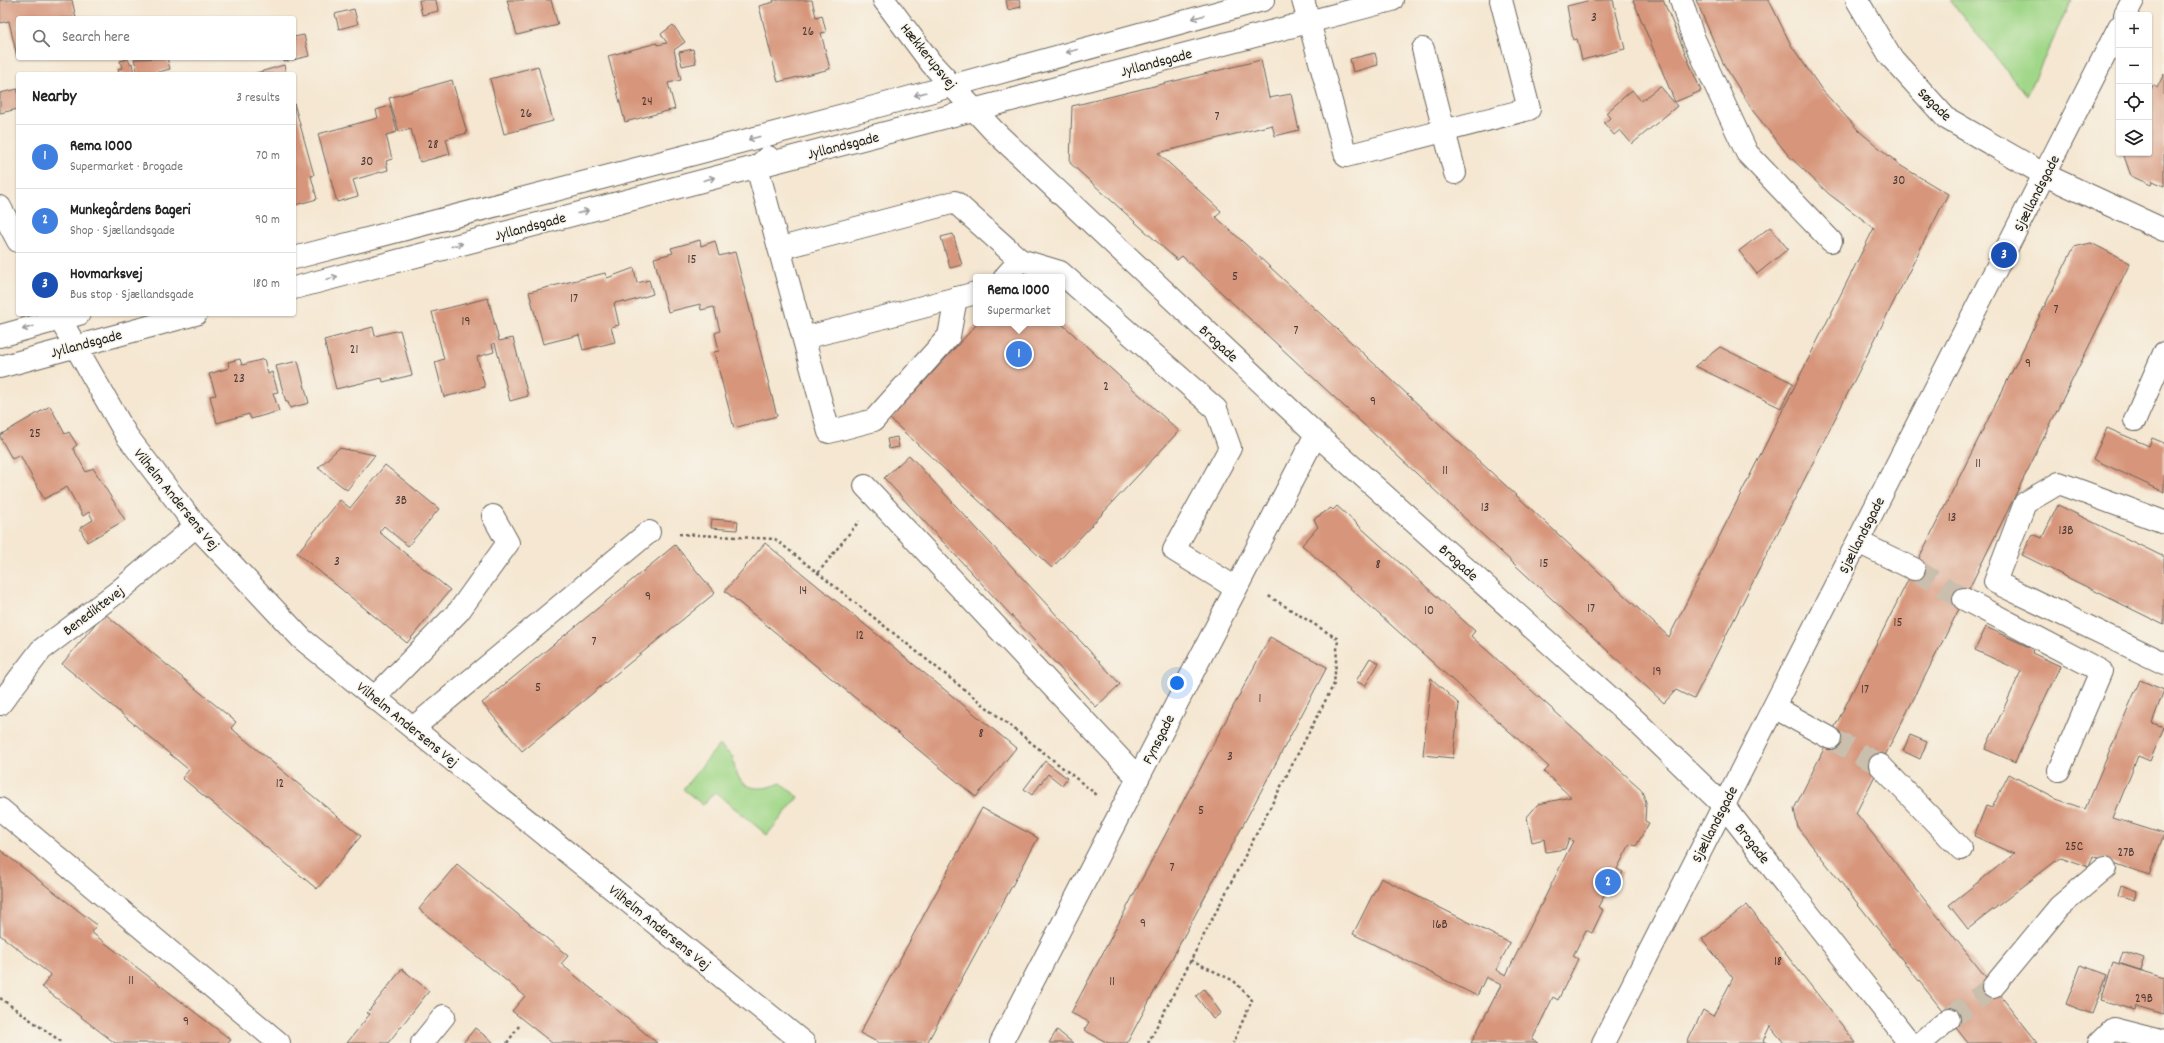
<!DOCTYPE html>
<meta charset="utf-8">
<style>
:root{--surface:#fff;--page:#f2f2f2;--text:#222;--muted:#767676;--line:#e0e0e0;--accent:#b5179e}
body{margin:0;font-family:Dekko,sans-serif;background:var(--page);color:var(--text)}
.controls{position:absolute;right:12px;top:12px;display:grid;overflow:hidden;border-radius:4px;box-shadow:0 1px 3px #0004}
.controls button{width:36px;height:36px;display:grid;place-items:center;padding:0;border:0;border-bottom:1px solid var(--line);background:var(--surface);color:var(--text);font:20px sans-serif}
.you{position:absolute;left:1177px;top:683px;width:14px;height:14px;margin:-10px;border:3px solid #fff;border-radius:50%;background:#1a73e8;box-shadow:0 0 0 6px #1a73e833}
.badge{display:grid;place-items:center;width:26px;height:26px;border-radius:50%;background:var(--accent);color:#fff;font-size:13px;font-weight:700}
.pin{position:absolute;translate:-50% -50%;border:2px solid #fff;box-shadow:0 1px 4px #0006}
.popup{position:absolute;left:973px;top:274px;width:92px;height:52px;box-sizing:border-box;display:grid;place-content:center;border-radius:4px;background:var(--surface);filter:drop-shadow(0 1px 3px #0005);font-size:13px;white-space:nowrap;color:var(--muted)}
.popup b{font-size:15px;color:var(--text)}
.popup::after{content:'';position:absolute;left:50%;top:100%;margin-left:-8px;border:8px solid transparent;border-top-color:var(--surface)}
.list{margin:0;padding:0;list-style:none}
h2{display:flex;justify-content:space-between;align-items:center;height:52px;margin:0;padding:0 16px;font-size:17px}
h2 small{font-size:13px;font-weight:400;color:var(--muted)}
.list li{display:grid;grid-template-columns:26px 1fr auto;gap:12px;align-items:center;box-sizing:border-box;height:64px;padding:0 16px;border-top:1px solid var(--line)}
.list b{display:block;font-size:15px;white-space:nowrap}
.list p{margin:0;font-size:13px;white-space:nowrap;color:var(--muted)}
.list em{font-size:13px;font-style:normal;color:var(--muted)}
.icon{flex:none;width:22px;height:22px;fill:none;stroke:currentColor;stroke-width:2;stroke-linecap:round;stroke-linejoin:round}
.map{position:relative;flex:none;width:2164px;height:1043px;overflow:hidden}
.search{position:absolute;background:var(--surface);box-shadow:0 1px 3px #0004;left:16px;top:16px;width:280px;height:44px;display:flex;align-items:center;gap:10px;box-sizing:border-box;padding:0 14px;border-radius:4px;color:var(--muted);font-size:15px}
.panel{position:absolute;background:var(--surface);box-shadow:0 1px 3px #0004;left:16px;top:72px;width:280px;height:244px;border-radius:4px}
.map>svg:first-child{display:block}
.green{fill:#a0d788;stroke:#5e7a52}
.building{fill:#d7967c}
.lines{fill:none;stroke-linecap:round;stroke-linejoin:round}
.minor-tunnel{stroke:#cabead;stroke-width:22;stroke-dasharray:22 11;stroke-linecap:butt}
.minor-casing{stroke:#68635b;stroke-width:24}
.path{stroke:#68635b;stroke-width:2.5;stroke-dasharray:3 3;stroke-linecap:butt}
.minor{stroke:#fff;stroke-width:22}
.oneway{stroke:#999}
.labels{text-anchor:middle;stroke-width:3;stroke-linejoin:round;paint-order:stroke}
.number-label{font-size:13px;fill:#4b3a34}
.street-label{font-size:15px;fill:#1c1c1c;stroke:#f7f3e8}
</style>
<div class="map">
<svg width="2164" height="1043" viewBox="0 0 2164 1043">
<rect width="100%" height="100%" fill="#f7f3e8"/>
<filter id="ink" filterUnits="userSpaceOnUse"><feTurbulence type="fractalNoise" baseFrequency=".025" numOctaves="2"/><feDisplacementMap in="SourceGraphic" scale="8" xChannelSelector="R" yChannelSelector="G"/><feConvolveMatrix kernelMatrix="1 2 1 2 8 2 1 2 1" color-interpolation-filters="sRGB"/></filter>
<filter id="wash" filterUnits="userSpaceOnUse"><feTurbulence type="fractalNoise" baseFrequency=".012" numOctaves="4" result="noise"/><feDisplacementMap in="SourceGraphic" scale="16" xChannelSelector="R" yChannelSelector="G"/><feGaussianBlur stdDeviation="0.9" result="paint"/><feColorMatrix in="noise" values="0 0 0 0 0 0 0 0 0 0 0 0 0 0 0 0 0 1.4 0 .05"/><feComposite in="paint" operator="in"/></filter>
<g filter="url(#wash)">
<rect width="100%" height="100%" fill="#f5e7d1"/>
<!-- green -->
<g class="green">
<path d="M1950 0H2071L2027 96Z"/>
<path d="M719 745 733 757C735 788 755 794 781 783L798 797 767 835 715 792 703 805 683 789Z"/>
</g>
<g id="blocks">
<!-- building -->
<g class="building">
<path d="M0 0H72L76 18H18L17 57 9 21 0 23Z"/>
<path d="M419 0H436L438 11 422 15Z"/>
<path d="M507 0H551L558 25 517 35Z"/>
<path d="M773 0H812L816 17 822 15 826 32 821 33 830 69 778 82 759 6 774 2Z"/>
<path d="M1006 0H1019L1021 7 1008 10Z"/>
<path d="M1591 0H1613L1625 49 1582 60 1577 39 1573 40 1567 6Z"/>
<path d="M1633 0H1663L1701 91 1675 102Z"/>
<path d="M1696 0H1769L1791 45 1822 90 1859 131 1901 166 1948 194 1694 699 1676 690 1664 703 1182 256 1177 260 1070 163 1072 106 1261 60 1269 98 1291 94 1299 130 1275 136 1272 125 1158 153 1221 211 1216 217 1669 637 1874 228 1829 194 1788 155 1753 111 1723 63Z"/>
<path d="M354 9 358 24 339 29 335 14Z"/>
<path d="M673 25 685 42 674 50 681 80 668 83 675 109 625 122 608 56 657 43V45L667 43 661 34Z"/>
<path d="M304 35 309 56 284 62V58H294V37Z"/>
<path d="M693 49 696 63 682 66 679 52Z"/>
<path d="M1375 53 1378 65 1353 72 1350 59Z"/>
<path d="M167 58 170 69 151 74H138L134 59Z"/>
<path d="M128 59 130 64 132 63 134 74H119L118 69 122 68 120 61Z"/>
<path d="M284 65 286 74H253Z"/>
<path d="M538 66 553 121 504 134 490 79Z"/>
<path d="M2164 74V186L2153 181 2151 185 2131 176 2123 153H2149V93L2153 85 2157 88Z"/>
<path d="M452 80 467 133 446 139 450 154 420 162 411 129 399 132 389 98Z"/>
<path d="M1660 86 1677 106 1632 144 1620 130 1614 135 1604 123 1610 118 1606 113 1632 90 1641 101Z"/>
<path d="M18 89V109L0 113V93Z"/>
<path d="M294 103 314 175 311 176 317 199 295 205Z"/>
<path d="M390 106 397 132 386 135 392 159 386 161 388 170 353 180 358 196 337 202 318 134 378 118 376 110Z"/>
<path d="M1770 227 1788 249 1757 274 1739 251Z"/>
<path d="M953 234 962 265 950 268 941 237Z"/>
<path d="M700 240 701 246 715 241 719 256 735 252 777 416 734 428 714 352 719 351 715 333 720 331 714 307 701 310 700 304 668 312 654 258 673 253 671 248Z"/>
<path d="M2091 243 2130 263 1964 599 1856 813 2038 1043H1968L1798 828 1794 809 2074 247Z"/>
<path d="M634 268 637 283 649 280 653 294 625 303 624 301 614 303 619 325 611 327 615 342 583 350 579 335 543 344 529 292 605 273 607 278Z"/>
<path d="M488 298 499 341 513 338 528 396 510 401 495 343 492 344 494 352 477 357 485 387 444 397 435 362 444 359 432 312Z"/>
<path d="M978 323H1061L1179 431 1052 568 890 419Z"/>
<path d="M373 327 375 336 400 330 412 375 383 382 382 378 336 389 324 340Z"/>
<path d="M1720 347 1793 383 1781 408 1695 366Z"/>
<path d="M240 359 242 365 264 359 268 374 272 372 278 392 273 393 279 411 251 419 249 414 217 423 210 396 216 395 209 374 229 368 228 362Z"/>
<path d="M298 361 309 403 290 408 288 402H286L276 366Z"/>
<path d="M50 406 65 434 69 432 77 445 73 448 86 472 93 468 125 520 87 542 80 528 93 520 89 512 83 516 67 487 44 499 20 455 12 459 0 437V435Z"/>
<path d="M2107 428 2149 446 2152 438 2164 443V492L2093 459Z"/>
<path d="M897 437 899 447 889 449 887 439Z"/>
<path d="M339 448 375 455 347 490 318 468Z"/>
<path d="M909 455 1120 684 1096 707 884 478Z"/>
<path d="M385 465 439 509 408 546 384 526 379 532 450 590 407 643 297 553 340 500 350 508Z"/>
<path d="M2058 505 2164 557V625L2022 555 2033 534 2042 538Z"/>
<path d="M1337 506 1475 631 1471 636 1641 789 1646 802 1645 821 1649 823 1636 846 1630 844 1617 869 1623 872 1611 895 1606 892 1598 907 1603 910 1592 933 1586 930 1573 956 1578 959 1558 1000 1553 997 1532 1040 1539 1043H1471L1501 985 1486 977 1477 996 1353 934 1381 878 1510 943 1496 970 1506 975 1573 841 1569 839 1565 849 1546 852 1544 839 1532 842 1527 817 1538 804 1571 797 1544 772 1549 767 1302 545 1318 527 1314 519 1331 508 1333 510Z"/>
<path d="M712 519 738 521 737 530 711 528Z"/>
<path d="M765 543 1016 748 976 797 725 591Z"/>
<path d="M675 545 715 593 522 751 482 703Z"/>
<path d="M104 613 236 722 231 728 361 836 317 889 182 778 189 770 62 664Z"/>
<path d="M1986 627 2033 649 2032 653 2060 666 2015 762 1985 749 2021 671 1975 650Z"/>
<path d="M1270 637 1327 667 1127 1043H1108L1084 1030 1089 1022 1071 1013Z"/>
<path d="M1370 658 1379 663 1365 686 1356 681Z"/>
<path d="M1431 678 1459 704 1453 758 1423 755Z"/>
<path d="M2140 680 2164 690 2152 723 2164 727 2150 761 2138 756 2113 818 2164 834 2149 875 2093 856 2089 867 2061 857 1968 929 1949 905 2014 854 1974 836 1986 806 1992 808 2009 774 2056 799 2085 809Z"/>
<path d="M1910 735 1927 742 1920 759 1903 751Z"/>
<path d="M1045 761 1067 778 1062 785 1048 774 1032 795 1024 789Z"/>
<path d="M982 808 1038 838 927 1043H879L860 1033Z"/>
<path d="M0 850 97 925 91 932 231 1040 228 1043H115L42 987 51 975 0 935Z"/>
<path d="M457 864 568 956 561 964 657 1043H552L512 1011 525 996 419 909Z"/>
<path d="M2121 885 2137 891 2134 900 2118 895Z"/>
<path d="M1747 905 1856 1043H1784L1770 1026 1763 1041 1767 1043H1687L1703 1010 1713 1016 1733 978 1702 939Z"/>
<path d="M2123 951 2144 958 2140 970 2119 963Z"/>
<path d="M2113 962 2164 978V1014L2136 1006 2135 1010 2101 1000Z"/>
<path d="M2081 965 2107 975 2092 1014 2066 1004Z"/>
<path d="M402 969 429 991 388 1043H347L370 1014 367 1013Z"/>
<path d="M1204 989 1221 1013 1213 1019 1196 996Z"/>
<path d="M475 1028 494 1043H463Z"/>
<path d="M1057 1030 1073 1043H1049Z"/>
</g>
</g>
</g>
<g filter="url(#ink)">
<use href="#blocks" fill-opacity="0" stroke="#68635b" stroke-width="1"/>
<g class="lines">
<!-- minor-tunnel -->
<g class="minor-tunnel">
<path d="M1914 569 1964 599"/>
<path d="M1830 738 1880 765"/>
<path d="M1949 1019 1993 987"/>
</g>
<defs>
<g id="minor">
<path d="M884 0 931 63 993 130 1316 434 1635 720 1724 806 1910 1043"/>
<path d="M1303 0 1346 156 1529 109 1501 0"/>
<path d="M1681 0 1693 37 1747 153 1831 241"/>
<path d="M1857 0 1890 56 1946 118 2045 175 2164 230"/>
<path d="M2125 15 2133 0"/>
<path d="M1423 49 1455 173"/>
<path d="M768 157 757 167 829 432 874 420 949 336 956 298"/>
<path d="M0 207 18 241"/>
<path d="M781 248 955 202 1020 260 1005 277"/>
<path d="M294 258 882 105 1263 0"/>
<path d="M1020 260 1060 272 1216 409 1230 448 1174 550 1236 588"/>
<path d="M294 288 1392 0"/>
<path d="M57 314 127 436 196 526 302 639 804 1043"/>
<path d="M0 336 79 314"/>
<path d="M804 338 976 293"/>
<path d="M0 367 196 314"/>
<path d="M2135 420 2164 353"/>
<path d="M865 486 1138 778"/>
<path d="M2164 522 2059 483 2025 503 1995 582 2164 663"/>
<path d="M1858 542 1914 569"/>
<path d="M1964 599 2101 671 2059 770"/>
<path d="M374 698 459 611 508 543 493 516"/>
<path d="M0 704 41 650 120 590 196 526"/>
<path d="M1774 707 1830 738"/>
<path d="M413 728 649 532"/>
<path d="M1880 765 1961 849"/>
<path d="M0 809 279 1043"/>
<path d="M1993 987 2059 907 2105 868"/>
<path d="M422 1043 444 1016"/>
<path d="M1001 1043 1316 434"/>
<path d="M1603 1043 2119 27"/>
<path d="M1921 1043 1949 1019"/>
<path d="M2099 1043 2113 1029 2164 1042"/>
</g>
</defs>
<!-- minor casing -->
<use href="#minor" class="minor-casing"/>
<!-- path -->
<g class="path">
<path d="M679 534 775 539 1097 795"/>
<path d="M818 573 859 521"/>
<path d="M1191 960 1234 981 1252 1000 1233 1043"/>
<path d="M0 998 63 1043"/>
<path d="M507 1043 519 1026"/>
<path d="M1148 1043 1334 684 1338 639 1267 595"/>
</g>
<!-- minor -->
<use href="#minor" class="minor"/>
</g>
<!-- one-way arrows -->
<defs><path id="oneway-shaft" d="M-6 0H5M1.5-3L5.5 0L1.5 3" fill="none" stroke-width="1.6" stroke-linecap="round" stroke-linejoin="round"/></defs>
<g class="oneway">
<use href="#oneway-shaft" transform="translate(1198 17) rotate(165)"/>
<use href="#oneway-shaft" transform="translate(1072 51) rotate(165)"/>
<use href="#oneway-shaft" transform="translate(920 94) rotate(164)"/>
<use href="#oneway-shaft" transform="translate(754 138) rotate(165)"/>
<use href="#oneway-shaft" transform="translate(709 179) rotate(-15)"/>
<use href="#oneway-shaft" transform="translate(583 212) rotate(-15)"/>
<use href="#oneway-shaft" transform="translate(457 245) rotate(-15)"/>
<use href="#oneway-shaft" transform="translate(332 278) rotate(-15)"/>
<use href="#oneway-shaft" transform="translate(28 328) rotate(164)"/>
</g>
</g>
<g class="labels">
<!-- number labels -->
<g class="number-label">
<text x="1594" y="21">3</text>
<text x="808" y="35">26</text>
<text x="647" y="105">24</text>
<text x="526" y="117">26</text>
<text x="1217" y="120">7</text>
<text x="433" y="148">28</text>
<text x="367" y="165">30</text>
<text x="1899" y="184">30</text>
<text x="692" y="263">15</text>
<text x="1235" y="280">5</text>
<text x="574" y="302">17</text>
<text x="2056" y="313">7</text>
<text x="466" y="325">19</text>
<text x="1296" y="334">7</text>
<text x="354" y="353">21</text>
<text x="2028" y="367">9</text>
<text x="239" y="382">23</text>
<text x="1106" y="390">2</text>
<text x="1373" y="405">9</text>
<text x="35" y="437">25</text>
<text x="1978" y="467">11</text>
<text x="1445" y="474">11</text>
<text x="401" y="504">3B</text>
<text x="1485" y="511">13</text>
<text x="1952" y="521">13</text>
<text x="2066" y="534">13B</text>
<text x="337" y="565">3</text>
<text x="1544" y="567">15</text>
<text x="1378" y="568">8</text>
<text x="803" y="594">14</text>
<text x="648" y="600">9</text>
<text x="1591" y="612">17</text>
<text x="1429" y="614">10</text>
<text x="1898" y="626">15</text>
<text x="860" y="639">12</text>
<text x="594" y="645">7</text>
<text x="1657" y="675">19</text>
<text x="538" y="691">5</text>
<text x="1865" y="693">17</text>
<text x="1260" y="702">1</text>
<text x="981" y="737">8</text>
<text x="1230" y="760">3</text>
<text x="280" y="787">12</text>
<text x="1201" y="814">5</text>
<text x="2074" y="850">25C</text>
<text x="2126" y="856">27B</text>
<text x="1172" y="871">7</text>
<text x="1143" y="927">9</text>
<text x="1440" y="928">16B</text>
<text x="1778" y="965">18</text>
<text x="131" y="984">11</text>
<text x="1112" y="985">11</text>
<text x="2144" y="1002">29B</text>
<text x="186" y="1025">9</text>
</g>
<!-- street labels -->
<g class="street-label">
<text transform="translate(929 56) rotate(51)" y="5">Hækkerupsvej</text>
<text transform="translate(1156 62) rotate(-15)" y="5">Jyllandsgade</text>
<text transform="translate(1935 104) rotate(44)" y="5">Søgade</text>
<text transform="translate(843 145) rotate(-14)" y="5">Jyllandsgade</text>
<text transform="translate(2036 193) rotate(-63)" y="5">Sjællandsgade</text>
<text transform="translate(530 226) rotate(-15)" y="5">Jyllandsgade</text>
<text transform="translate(86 343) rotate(-15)" y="5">Jyllandsgade</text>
<text transform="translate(1219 343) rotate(43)" y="5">Brogade</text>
<text transform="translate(177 499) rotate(51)" y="5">Vilhelm Andersens Vej</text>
<text transform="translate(1861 535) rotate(-63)" y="5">Sjællandsgade</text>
<text transform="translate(1459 562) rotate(42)" y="5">Brogade</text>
<text transform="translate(93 610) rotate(-37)" y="5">Benediktevej</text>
<text transform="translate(408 724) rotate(39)" y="5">Vilhelm Andersens Vej</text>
<text transform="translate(1158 739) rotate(-63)" y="5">Fynsgade</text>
<text transform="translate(1714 824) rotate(-63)" y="5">Sjællandsgade</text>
<text transform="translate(1753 843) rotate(52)" y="5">Brogade</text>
<text transform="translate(660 927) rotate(39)" y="5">Vilhelm Andersens Vej</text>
</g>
</g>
</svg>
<div class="controls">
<button>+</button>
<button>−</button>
<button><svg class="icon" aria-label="locate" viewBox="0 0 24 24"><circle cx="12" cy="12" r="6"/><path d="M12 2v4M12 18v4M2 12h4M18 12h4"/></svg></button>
<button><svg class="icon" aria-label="layers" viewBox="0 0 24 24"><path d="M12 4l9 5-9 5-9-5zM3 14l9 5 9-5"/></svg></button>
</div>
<div class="you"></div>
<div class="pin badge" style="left:1019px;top:354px;background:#3f7fe0">1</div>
<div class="popup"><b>Rema 1000</b>Supermarket</div>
<div class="pin badge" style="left:1608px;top:882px;background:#3f7fe0">2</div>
<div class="pin badge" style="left:2004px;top:255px;background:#1a4fb4">3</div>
<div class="search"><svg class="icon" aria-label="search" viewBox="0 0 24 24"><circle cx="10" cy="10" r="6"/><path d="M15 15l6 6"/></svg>Search here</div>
<section class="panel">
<h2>Nearby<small>3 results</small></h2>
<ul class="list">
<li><span class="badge" style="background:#3f7fe0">1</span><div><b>Rema 1000</b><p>Supermarket · Brogade</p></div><em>70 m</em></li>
<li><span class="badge" style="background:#3f7fe0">2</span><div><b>Munkegårdens Bageri</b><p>Shop · Sjællandsgade</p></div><em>90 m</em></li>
<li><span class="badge" style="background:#1a4fb4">3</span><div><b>Hovmarksvej</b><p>Bus stop · Sjællandsgade</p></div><em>180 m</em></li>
</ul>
</section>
</div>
